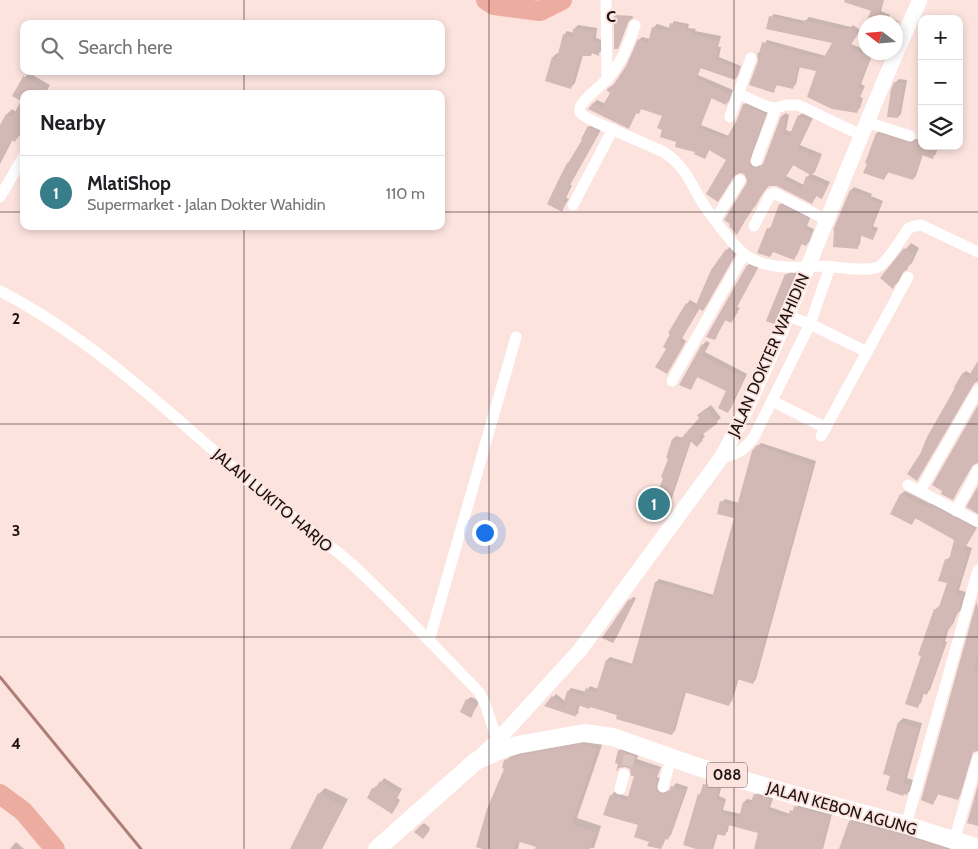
<!DOCTYPE html>
<meta charset="utf-8">
<style>
:root{--surface:#fff;--page:#f2f2f2;--text:#202124;--muted:#757577;--line:#e0e0e0;--accent:#387e8a}
body{margin:0;font-family:Cabin,sans-serif;background:var(--page);color:var(--text)}
.controls{position:absolute;right:15px;top:15px;display:grid;overflow:hidden;border-radius:10px;box-shadow:0 2px 8px #0003}
.controls button{width:45px;height:45px;display:grid;place-items:center;padding:0;border:0;border-bottom:1px solid var(--line);background:var(--surface);color:var(--text);font:25px sans-serif}
.compass{position:absolute;left:858px;top:15px;width:45px;height:45px;border-radius:50%;background:var(--surface);box-shadow:0 2px 8px #0003;rotate:286deg}
.you{position:absolute;left:484px;top:532px;width:18px;height:18px;margin:-12px;border:4px solid #fff;border-radius:50%;background:#1a73e8;box-shadow:0 0 0 8px #1a73e833}
.badge{display:grid;place-items:center;width:32px;height:32px;border-radius:50%;background:var(--accent);color:#fff;font-size:16px;font-weight:700}
.pin{position:absolute;translate:-50% -50%;border:2px solid #fff;box-shadow:0 1px 5px #0006}
.list{margin:0;padding:0;list-style:none}
h2{display:flex;justify-content:space-between;align-items:center;height:65px;margin:0;padding:0 20px;font-size:21px}
h2 small{font-size:16px;font-weight:400;color:var(--muted)}
.list li{display:grid;grid-template-columns:32px 1fr auto;gap:15px;align-items:center;box-sizing:border-box;height:75px;padding:0 20px;border-top:1px solid var(--line)}
.list b{display:block;font-size:19px;white-space:nowrap}
.list p{margin:0;font-size:16px;white-space:nowrap;color:var(--muted)}
.list em{font-size:16px;font-style:normal;color:var(--muted)}
.icon{flex:none;width:28px;height:28px;fill:none;stroke:currentColor;stroke-width:2;stroke-linecap:round;stroke-linejoin:round}
.map{position:relative;flex:none;width:978px;height:849px;overflow:hidden}
.search{position:absolute;background:var(--surface);box-shadow:0 2px 8px #0003;left:20px;top:20px;width:425px;height:55px;display:flex;align-items:center;gap:12px;box-sizing:border-box;padding:0 18px;border-radius:10px;color:var(--muted);font-size:19px}
.panel{position:absolute;background:var(--surface);box-shadow:0 2px 8px #0003;left:20px;top:90px;width:425px;height:140px;border-radius:10px}
.map>svg:first-child{display:block}
.shadow{fill:#0003;fill-rule:evenodd}
.lines{fill:none;stroke-linecap:round;stroke-linejoin:round}
.stream{stroke:#ad7e75;stroke-width:3}
.river{stroke:#ecaca0;stroke-width:20}
.building{fill:#d2b9b5}
.minor-tunnel{stroke:#dac4bf;stroke-width:11;stroke-dasharray:11 5.5;stroke-linecap:butt}
.minor{stroke:#fff;stroke-width:11}
.secondary{stroke:#fff;stroke-width:15}
.primary{stroke:#fff;stroke-width:18}
.grid{fill:none;stroke:#1a1110;stroke-width:1;stroke-opacity:0.55}
.labels{text-anchor:middle;stroke-width:4;stroke-linejoin:round;paint-order:stroke}
.shield{fill:#fce3de;stroke:#5e504e;stroke-width:1}
.shield-label{font-size:15px;font-weight:bold;fill:#1a1110}
.street-label{font-size:16px;fill:#1a1110;stroke:#fce3de}
.grid-label{font-size:16px;text-anchor:middle;font-weight:bold;fill:#1a1110;stroke:#fce3de;stroke-width:4;stroke-linejoin:round;paint-order:stroke}
</style>
<div class="map">
<svg width="978" height="849" viewBox="0 0 978 849">
<rect width="100%" height="100%" fill="#fce3de"/>
<!-- shadow -->
<g class="shadow">
<path d="M849 0H884L881 11 890 15 887 22H877L869 19 873 10Z"/>
<path d="M774 14 805 21 809 17 851 27 853 25 860 30 851 44 866 50V52L873 53 861 84 865 86 860 97 863 98 860 108 856 111 817 71 800 66 796 84 793 87 778 84 773 91 759 61 758 54 767 40 826 56 833 42 771 17Z"/>
<path d="M616 15 633 16 629 20 619 46 615 17Z"/>
<path d="M934 16 942 19H931Z"/>
<path d="M674 21 689 24 688 28 696 29 695 31 721 36 718 47H721L719 57 741 66 738 75 735 79 701 67 698 75 733 90 729 101 726 104 712 97 701 125 729 136 738 120 744 105 747 101 768 111 752 155 754 163 761 166 765 163 782 116 786 113 789 115 786 130 792 132 799 116 802 113 813 118 800 145 822 154 815 172 812 174 830 182 822 197 817 195 812 203 778 185 769 184 737 233 748 184V175L741 171 737 172 721 197 727 159 710 149 705 158 678 141 663 115 643 108 637 112 629 127 593 104 597 100 606 104 627 67 639 40 642 37 650 39 654 27 657 24 670 28ZM794 164 810 174 807 177 804 185 786 176Z"/>
<path d="M578 25 597 28 596 38 602 40V50L598 54 593 52 591 55H583L575 83 571 87 547 80 553 57 557 53 559 54 564 35 567 31 574 33V29Z"/>
<path d="M29 73 50 85 45 94H24V127L20 135 15 140 13 139 0 164V127L7 114 12 109 16 112 23 100 24 78Z"/>
<path d="M899 79 907 80 901 114 898 117 895 83Z"/>
<path d="M592 124 602 128 570 185H572L566 198 569 199 561 210 549 204 589 127Z"/>
<path d="M880 130 912 140 922 138V146H938L936 154 932 157 923 154 916 176 913 179 889 171 884 179 877 133Z"/>
<path d="M854 187 872 194 871 196 883 201 873 226 878 228 875 235 872 239 861 235 860 244 857 247 851 190Z"/>
<path d="M783 202 811 216 807 226 814 229 809 242 806 245 802 243 797 255 794 258 774 251 769 256 768 229 772 226 780 205Z"/>
<path d="M911 243 919 248 912 263 905 269 898 282 893 287 882 278Z"/>
<path d="M730 246 737 252 706 306 703 309 700 308 682 338 686 341 667 372V349L687 304 690 300 697 304 712 271Z"/>
<path d="M751 262 759 266 737 307 740 308 731 322 726 319 714 339 748 265Z"/>
<path d="M790 272H797L776 320 773 323 786 275Z"/>
<path d="M706 341 710 343 705 352 747 374 731 408 728 412V390L698 376 690 389 703 345Z"/>
<path d="M978 363V381L973 384 917 479 921 455 962 374 966 371 971 374Z"/>
<path d="M711 405 721 418 702 433 705 436 697 446 691 441 672 498 663 511 670 458 668 457 673 439 676 436 683 438 701 418 702 412Z"/>
<path d="M978 408V461L974 463 953 499 944 490Z"/>
<path d="M761 443 816 461 756 679 753 683 739 678 732 701 728 705 686 692 675 731 672 734 590 706 580 705 578 711 579 712 576 715 546 705 556 694 565 701 568 691 571 688 586 692 590 686 598 689 607 660 610 657 633 664 656 582 659 579 714 595 735 517 722 502 725 499 739 503 753 451Z"/>
<path d="M905 491 931 504 932 502 978 526 966 546 972 548 959 590 966 592 961 610 957 614 953 624 949 628 945 641 947 642 930 690 926 693 924 692 921 703 917 706 935 610 939 606H940L948 582 946 560 951 556 956 539 917 517 912 523 892 513 901 494Z"/>
<path d="M633 597 636 598 616 638 613 642 630 600Z"/>
<path d="M978 604V750L973 752 960 796 958 799 939 793 933 804 922 800Z"/>
<path d="M471 697 480 701 471 716 467 700Z"/>
<path d="M903 718 922 723 907 778 913 780 911 790 906 794 892 776 899 722Z"/>
<path d="M590 738 603 742 577 818 601 826 594 848 544 849 520 841 518 849H482L505 768 506 761 512 754Z"/>
<path d="M623 747 639 753 637 759 661 767 657 777 660 778 662 789 670 791 676 783 688 787 671 835 668 838H666L663 845 660 849 650 841 640 824 611 796 614 792 629 797 635 776 619 751Z"/>
<path d="M384 778 402 789 397 798 400 800 395 809 373 789 376 786 378 787Z"/>
<path d="M708 781 722 785 719 796 726 799 723 810 741 814 744 802 747 799 752 800 758 792 774 796 770 807 790 814 799 804 832 814 823 849H755L760 833 729 824 728 831 725 834 718 833 713 849H700L699 795Z"/>
<path d="M325 788 348 799 322 849H291L319 794Z"/>
<path d="M854 817 962 849H840L850 821Z"/>
<path d="M424 823 430 828 422 837 416 832Z"/>
<path d="M16 842 24 849H10Z"/>
</g>
<g class="lines">
<!-- stream -->
<path class="stream" d="M0 677 141 849"/>
<!-- river -->
<g class="river">
<path d="M486 0 494 5 540 11 562 0"/>
<path d="M0 794 23 811 55 849"/>
</g>
</g>
<!-- building -->
<g class="building">
<path d="M845 0H883L879 13 900 22H874L867 20 871 11 844 2Z"/>
<path d="M614 16 634 17 628 22 618 49H614Z"/>
<path d="M769 16 803 24 804 20 847 30 849 27 858 34 849 47 871 57 858 87 863 89 857 101 861 102 857 113 832 109 807 97 816 71 798 67 793 89 776 85 774 93 749 85 758 61 757 53 759 54 762 42 823 59 832 43 766 29Z"/>
<path d="M670 23 686 27V31L693 32V34L718 40 716 50H718L716 60 739 69 735 80 700 68 696 78 730 94 726 105 711 98 699 128 726 139 737 120 743 104 766 114 749 159 751 166 757 168 763 164 781 116 786 118 783 134 789 136 798 115 810 121 798 148 811 155 820 157 812 176 793 165 784 179 802 188 806 176 828 186 822 199 816 196 812 204 777 186H769L763 192 755 207 753 206 737 235 729 226 730 224 724 220 746 184 747 180 744 174 740 173 734 176 718 202 706 194 726 160 709 150 705 159 694 154 695 152 675 147 676 142 660 137 662 130 657 128 662 116 641 109 639 114 636 113 629 129 588 109 593 103 602 107 610 93 607 91V89L614 84 626 66 638 39 648 43 652 27 668 31Z"/>
<path d="M573 29 594 31 593 41 599 43V56L592 53 591 56H580L571 89 545 81 552 57 557 58 563 34 572 37Z"/>
<path d="M24 75V77L53 94H24V125L15 142 11 140 0 161V125L6 114 12 117 21 101 12 96Z"/>
<path d="M894 82 904 83 898 118 887 117 891 89Z"/>
<path d="M588 126 599 132 568 188 569 189 563 201 566 203 562 212 547 204 557 183 567 163H568L582 140 581 139Z"/>
<path d="M876 133 908 143H912L916 141 922 143V146H936L933 159 922 155 913 180 887 172 884 180 863 173 867 164 865 163Z"/>
<path d="M850 190 870 197 869 199 881 204 871 229 876 231 873 240 859 235 858 249 833 247 834 231 833 230Z"/>
<path d="M779 204 809 219 805 229 812 232 806 246 801 244 794 260 773 252 770 257 757 253 767 228 770 229Z"/>
<path d="M904 248 914 254 907 270 901 273 893 289 880 278Z"/>
<path d="M726 249 735 255 703 311 695 307 711 270Z"/>
<path d="M747 265 757 269 735 310 738 312 731 323 725 320 715 340 706 337Z"/>
<path d="M785 274 794 275 774 324 766 321Z"/>
<path d="M686 303 698 310 679 342 684 345 667 374 655 367 666 349 663 347 670 334 668 333Z"/>
<path d="M702 344 707 347 702 356 744 377 728 413 718 408 726 391 697 377 691 390 679 385Z"/>
<path d="M978 361V377L917 481 907 474 920 454 927 437 955 388 954 387 962 374 968 377Z"/>
<path d="M978 405V463L971 466 953 500 941 494 942 491 932 485Z"/>
<path d="M707 408 718 423 699 437 703 440 697 447 690 441 669 503 668 502 664 512 652 508 663 478 661 477 668 459 666 458 672 439 679 441 699 418 697 415Z"/>
<path d="M757 445 813 465 753 684 737 679 729 706 684 692 672 735 616 719 617 715 590 707 589 709 578 705 575 715 577 717 544 706 552 696 563 705 567 691 583 695 586 688 596 692 606 660 631 667 655 582 712 598 734 518 717 514 720 501 737 506 752 451Z"/>
<path d="M978 486V514L966 507Z"/>
<path d="M900 494 927 507 928 505 933 508 934 507 976 529 963 550 969 551 956 593 963 596 957 615 955 614 950 629 947 628 942 645 945 646 939 662 927 695 922 693 918 708 905 704 921 656 918 655 934 609 938 610 947 583 938 581 945 559 949 560 954 540 915 518 912 525 890 514Z"/>
<path d="M629 599 633 602 613 643 602 638Z"/>
<path d="M977 600 978 653 973 672 978 673V751L973 752 971 756 958 800 937 794 933 805 921 800Z"/>
<path d="M466 699 477 705 471 718 460 712Z"/>
<path d="M898 722 919 728 903 783 910 785 907 795 904 794 903 796 886 790 890 776 883 774Z"/>
<path d="M583 744 597 749 572 824 596 832 590 849H535L536 847 517 841 514 849H483L476 847 487 809 504 769 502 768 504 760 520 755Z"/>
<path d="M618 750 636 756 634 763 658 770 655 781H657L656 788 658 793 665 794 669 792 671 786 685 790 668 840 664 838 661 849 647 846 649 842 634 837 638 825 603 815 610 795 627 800 634 776H631L630 769 625 767 619 768 616 772 618 764 615 763Z"/>
<path d="M380 781 400 792 395 802 398 804 392 814 367 798 372 788 375 789Z"/>
<path d="M703 784 719 788 716 800 724 802 721 813 739 817 743 802 750 804 754 794 771 799 768 810 788 817 790 810 793 811 794 806 830 817 822 841 824 842 822 849H754L758 833 728 825 725 836 716 834 711 849H696L683 845 698 794 700 795Z"/>
<path d="M978 785V826L967 823Z"/>
<path d="M318 793 343 806 321 849H290Z"/>
<path d="M849 821 903 835 946 849H839Z"/>
<path d="M422 824 430 830 423 839 414 832Z"/>
</g>
<g class="lines">
<!-- minor-tunnel -->
<path class="minor-tunnel" d="M627 766 631 749"/>
<!-- minor -->
<g class="minor">
<path d="M606 0 607 80"/>
<path d="M635 25C629 44 620 67 605 81 599 88 577 103 580 112 583 120 652 145 665 153 682 164 690 180 699 197 708 212 731 243 744 254 755 263 774 267 787 267 800 268 812 266 825 266 837 267 868 272 878 267 887 263 902 237 909 228L915 226 921 225 978 252"/>
<path d="M739 94 768 107 776 108 786 105H798L861 135"/>
<path d="M730 117 751 58"/>
<path d="M867 122 910 136"/>
<path d="M756 161 776 108"/>
<path d="M0 197 24 156"/>
<path d="M573 205 613 129"/>
<path d="M715 220 740 180"/>
<path d="M754 226 770 195 774 193 827 220"/>
<path d="M0 291C89 337 162 406 237 471 274 504 316 533 354 566 397 606 438 650 479 692L486 706 499 747"/>
<path d="M788 316 810 324 867 352"/>
<path d="M672 381 744 254"/>
<path d="M772 401 826 428"/>
<path d="M821 436 908 277"/>
<path d="M721 458C738 454 743 451 754 437L810 324 830 267"/>
<path d="M908 485 978 522"/>
<path d="M920 491 978 390"/>
<path d="M956 511 978 470"/>
<path d="M429 641 516 337"/>
<path d="M663 787 671 758"/>
<path d="M620 789 624 774"/>
<path d="M906 825 978 570"/>
<path d="M954 841 978 758"/>
</g>
<!-- secondary -->
<path class="secondary" d="M481 756 496 742 580 650 721 458C749 408 770 356 793 303 835 202 874 99 920 0"/>
<!-- primary -->
<path class="primary" d="M377 849 476 761 501 750 517 745 584 733 613 737 698 767 801 797 906 825 978 848"/>
</g>
<!-- grid -->
<path class="grid" d="M244 0V24M489 0V849M734 0V849M244 71V94M0 212H24M441 212H978M244 226V849M0 424H978M0 637H978"/>
<g class="labels">
<!-- shield labels -->
<rect class="shield" x="707" y="762.5" width="40" height="25" rx="4"/>
<g class="shield-label">
<text x="727" y="780">088</text>
</g>
<!-- street labels -->
<g class="street-label">
<text transform="translate(768 355) rotate(-66)" y="6">JALAN DOKTER WAHIDIN</text>
<text transform="translate(273 500) rotate(40)" y="6">JALAN LUKITO HARJO</text>
<text transform="translate(842 808) rotate(16)" y="6">JALAN KEBON AGUNG</text>
</g>
</g>
<g class="grid-label">
<text x="611" y="22">C</text>
<text x="16" y="324">2</text>
<text x="16" y="536">3</text>
<text x="16" y="749">4</text>
</g>
</svg>
<div class="controls">
<button>+</button>
<button>−</button>
<button><svg class="icon" aria-label="layers" viewBox="0 0 24 24"><path d="M12 4l9 5-9 5-9-5zM3 14l9 5 9-5"/></svg></button>
</div>
<svg class="compass" viewBox="-18 -18 36 36"><path d="M0-13l5 13h-10z" fill="#e53935"/><path d="M0 13l5-13h-10z" fill="#757577"/></svg>
<div class="you"></div>
<div class="pin badge" style="left:654px;top:504px">1</div>
<div class="search"><svg class="icon" aria-label="search" viewBox="0 0 24 24"><circle cx="10" cy="10" r="6"/><path d="M15 15l6 6"/></svg>Search here</div>
<section class="panel">
<h2>Nearby<small></small></h2>
<ul class="list">
<li><span class="badge">1</span><div><b>MlatiShop</b><p>Supermarket · Jalan Dokter Wahidin</p></div><em>110 m</em></li>
</ul>
</section>
</div>
